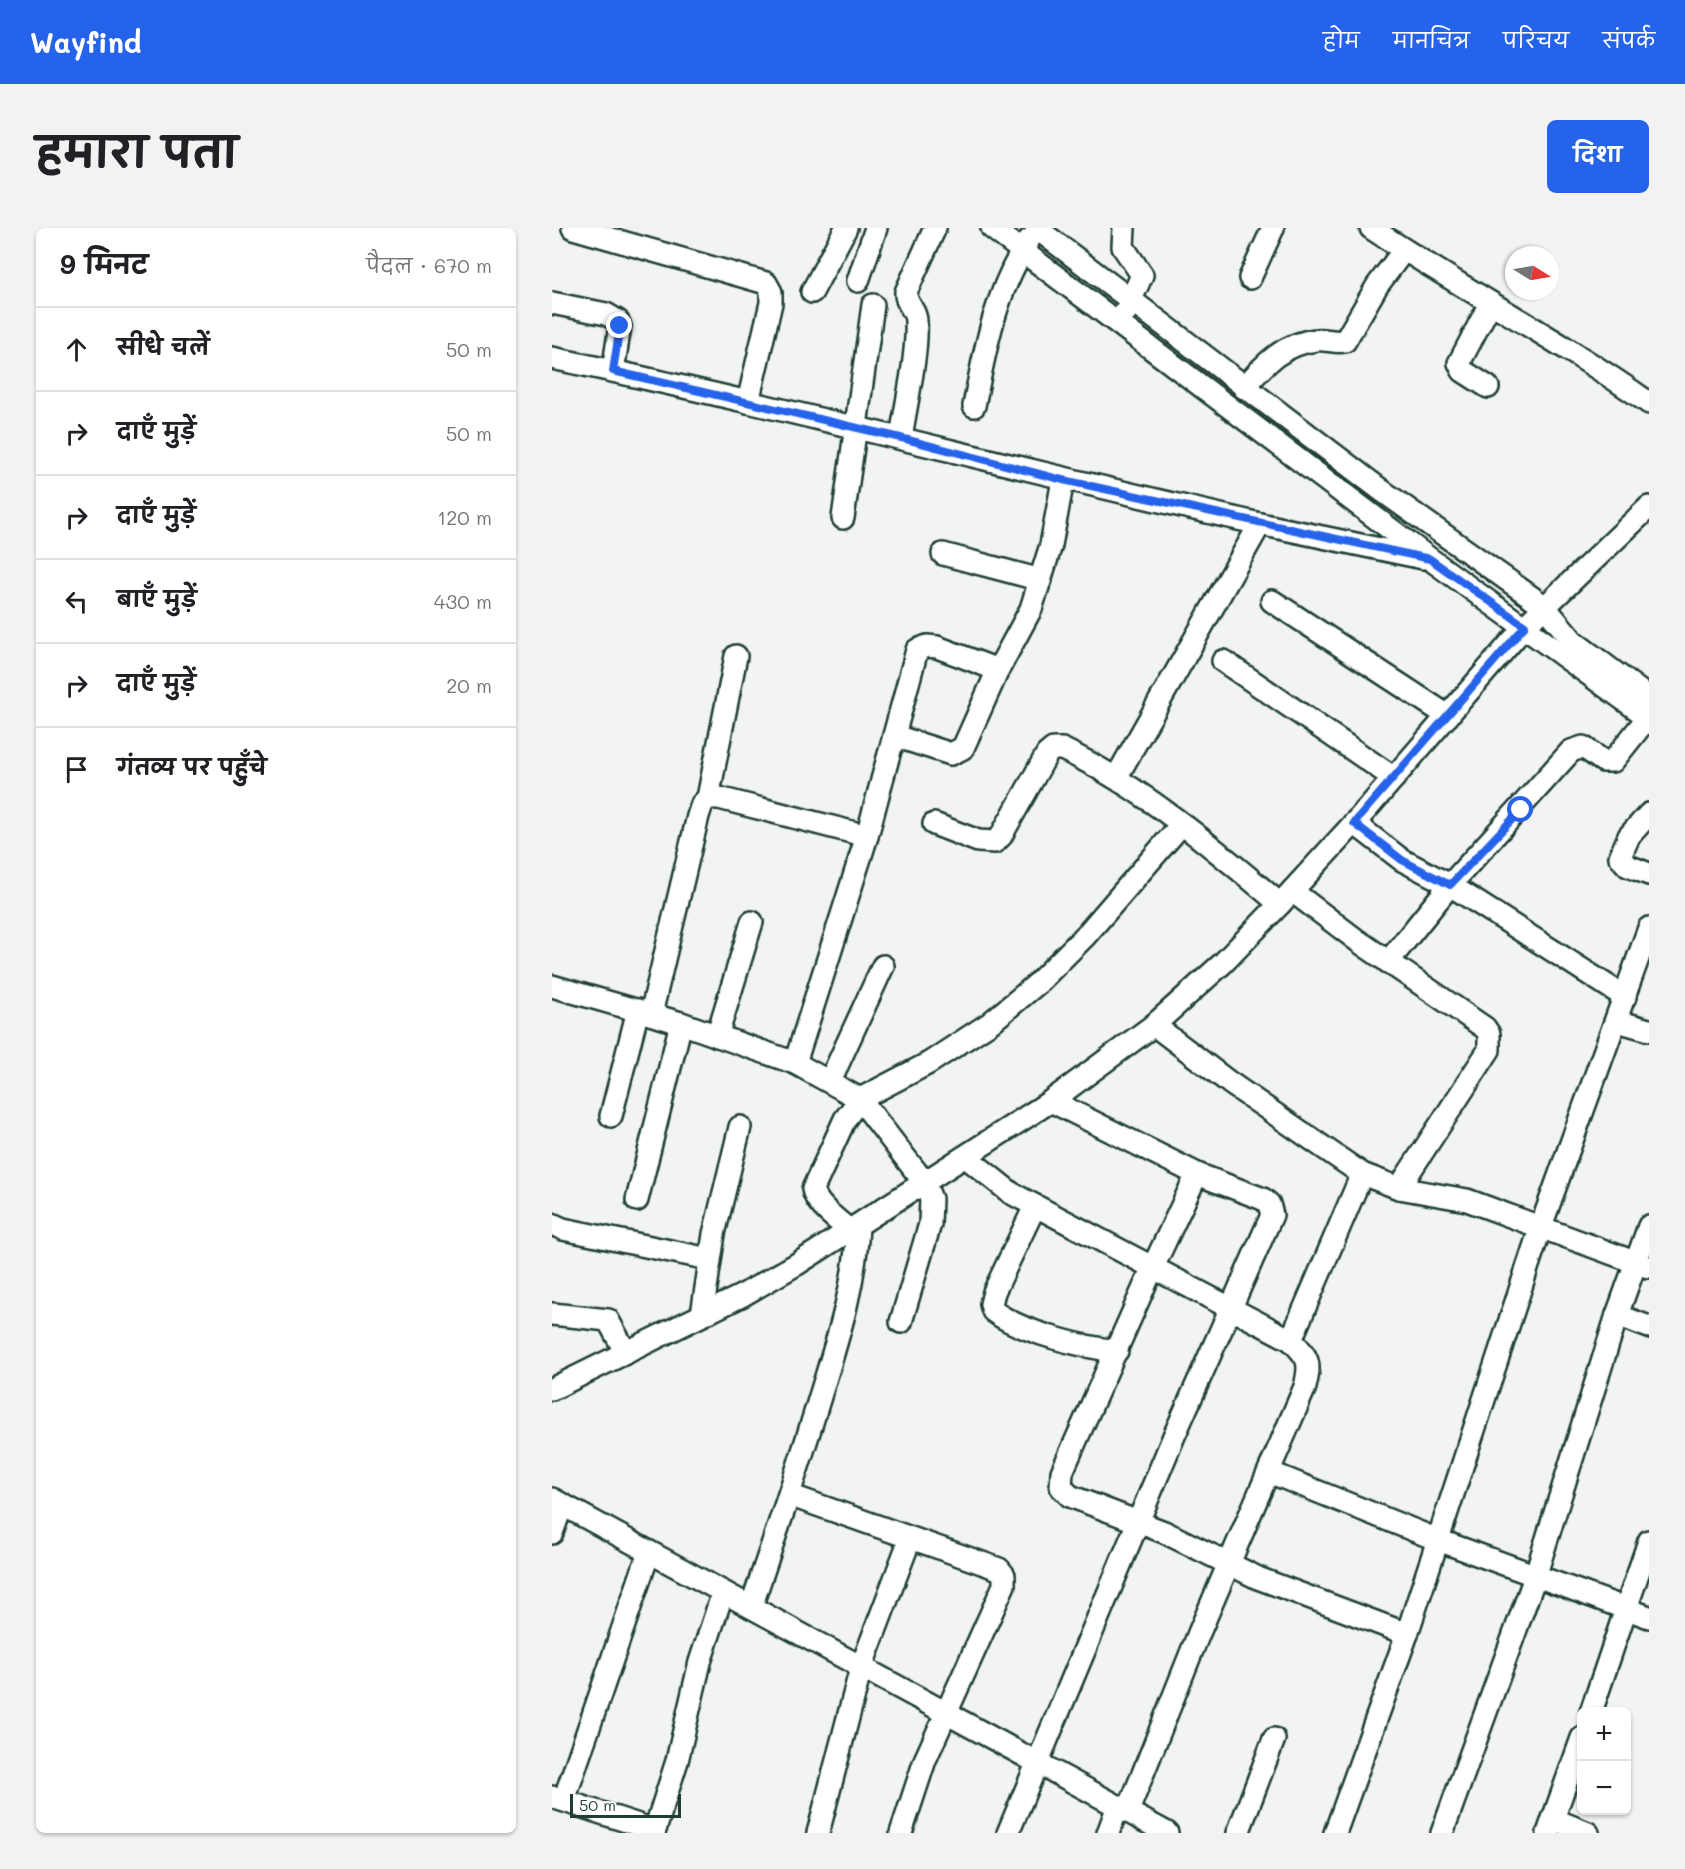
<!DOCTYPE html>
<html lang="hi">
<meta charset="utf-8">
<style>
:root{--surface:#fff;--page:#f2f2f2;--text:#202124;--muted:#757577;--line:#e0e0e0;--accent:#2563eb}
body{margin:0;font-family:Mali,"Playpen Sans Deva",sans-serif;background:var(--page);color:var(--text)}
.controls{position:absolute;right:18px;bottom:18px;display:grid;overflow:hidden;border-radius:9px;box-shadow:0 2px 4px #0004}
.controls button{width:54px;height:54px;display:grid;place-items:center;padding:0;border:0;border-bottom:2px solid var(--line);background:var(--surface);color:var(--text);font:30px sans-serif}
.compass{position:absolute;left:953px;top:18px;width:54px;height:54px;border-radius:50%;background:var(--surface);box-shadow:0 2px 4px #0004;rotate:101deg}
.scale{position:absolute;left:18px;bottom:15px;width:111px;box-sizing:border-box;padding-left:6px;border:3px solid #1f3d34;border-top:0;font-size:16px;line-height:21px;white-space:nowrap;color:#1f3d34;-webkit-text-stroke:4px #fff;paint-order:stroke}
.stop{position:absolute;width:18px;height:18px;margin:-14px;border:4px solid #2563eb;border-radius:50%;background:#fff}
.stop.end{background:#2563eb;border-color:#fff;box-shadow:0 2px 6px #0008}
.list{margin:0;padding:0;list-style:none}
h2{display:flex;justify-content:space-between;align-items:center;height:78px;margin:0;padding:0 24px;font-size:26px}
h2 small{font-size:20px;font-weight:400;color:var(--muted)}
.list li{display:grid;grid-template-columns:39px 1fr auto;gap:18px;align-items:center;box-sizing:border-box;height:84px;padding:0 24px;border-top:2px solid var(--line)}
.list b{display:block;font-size:22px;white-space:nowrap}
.list em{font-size:20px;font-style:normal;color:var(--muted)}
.icon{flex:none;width:33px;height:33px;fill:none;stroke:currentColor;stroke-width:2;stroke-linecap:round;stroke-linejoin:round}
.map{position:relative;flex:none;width:1097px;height:1605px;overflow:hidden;border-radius:9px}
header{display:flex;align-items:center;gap:36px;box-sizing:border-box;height:84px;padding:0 30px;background:var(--accent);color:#fff}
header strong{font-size:28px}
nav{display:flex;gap:33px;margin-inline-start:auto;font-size:21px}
.intro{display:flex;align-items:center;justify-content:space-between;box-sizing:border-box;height:144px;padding:0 36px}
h1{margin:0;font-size:42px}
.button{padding:15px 27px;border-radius:9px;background:var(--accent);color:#fff;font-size:21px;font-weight:700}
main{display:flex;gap:36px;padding:0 36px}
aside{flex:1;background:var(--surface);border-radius:9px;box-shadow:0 2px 4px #0004}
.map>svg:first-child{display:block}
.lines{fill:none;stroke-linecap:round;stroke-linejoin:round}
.minor-casing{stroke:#1f3d34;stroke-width:26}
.minor{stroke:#fff;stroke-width:21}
.route{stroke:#2563eb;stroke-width:8}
</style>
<header>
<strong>Wayfind</strong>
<nav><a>होम</a><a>मानचित्र</a><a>परिचय</a><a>संपर्क</a></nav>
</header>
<div class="intro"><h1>हमारा पता</h1><a class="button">दिशा</a></div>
<main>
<aside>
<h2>9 मिनट<small>पैदल · 670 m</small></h2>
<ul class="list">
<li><svg class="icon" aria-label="ahead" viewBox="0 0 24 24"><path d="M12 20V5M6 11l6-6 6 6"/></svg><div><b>सीधे चलें</b></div><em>50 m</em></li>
<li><svg class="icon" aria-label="right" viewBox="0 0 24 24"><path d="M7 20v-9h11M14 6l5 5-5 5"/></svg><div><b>दाएँ मुड़ें</b></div><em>50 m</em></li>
<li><svg class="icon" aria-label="right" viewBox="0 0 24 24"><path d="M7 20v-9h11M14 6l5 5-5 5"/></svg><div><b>दाएँ मुड़ें</b></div><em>120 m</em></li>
<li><svg class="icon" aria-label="left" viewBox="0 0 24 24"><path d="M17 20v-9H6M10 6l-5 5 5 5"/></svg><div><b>बाएँ मुड़ें</b></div><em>430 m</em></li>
<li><svg class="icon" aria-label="right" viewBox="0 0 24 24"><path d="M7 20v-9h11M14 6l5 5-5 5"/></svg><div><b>दाएँ मुड़ें</b></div><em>20 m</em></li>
<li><svg class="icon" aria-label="arrive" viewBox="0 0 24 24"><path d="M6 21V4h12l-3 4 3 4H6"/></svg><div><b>गंतव्य पर पहुँचे</b></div></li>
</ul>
</aside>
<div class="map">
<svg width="1097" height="1605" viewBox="0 0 1097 1605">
<rect width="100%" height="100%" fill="#f2f3f3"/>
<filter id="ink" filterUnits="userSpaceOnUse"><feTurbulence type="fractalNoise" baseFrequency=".0167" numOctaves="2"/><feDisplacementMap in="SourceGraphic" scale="12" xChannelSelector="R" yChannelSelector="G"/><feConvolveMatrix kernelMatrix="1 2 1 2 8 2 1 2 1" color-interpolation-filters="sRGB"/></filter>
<g filter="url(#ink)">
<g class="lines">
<defs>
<g id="minor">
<path d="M21 0 214 55 219 64V75L196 174"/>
<path d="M440 0 878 331 1097 490"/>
<path d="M484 0 829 262 992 378 1022 414 1097 470"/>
<path d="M572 0 571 19 590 47 573 85"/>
<path d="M819 0C910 61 1008 112 1097 175"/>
<path d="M698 50 721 0"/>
<path d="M306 53 324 0"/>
<path d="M260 64 294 0"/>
<path d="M0 75 54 86 66 93 68 98 61 143"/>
<path d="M0 130C237 180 471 243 708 296"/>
<path d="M936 159 911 143 907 135 938 76"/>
<path d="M692 160C712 136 732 115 765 112 774 111 784 115 793 113L825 58 852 22"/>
<path d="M422 178C433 120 444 62 477 12"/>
<path d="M349 210C354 175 366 127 364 93 364 81 353 76 354 64L383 0"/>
<path d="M291 290 321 77"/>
<path d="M391 326 489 352"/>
<path d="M720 373 896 488"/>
<path d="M671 433 842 550"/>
<path d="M343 508 399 526 411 520 446 442 479 381 499 317 511 252"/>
<path d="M564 550 708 296 871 330"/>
<path d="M156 570 184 428"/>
<path d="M1097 586 1077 608 1068 629 1076 638 1097 646"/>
<path d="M802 595 850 632 898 657 1073 769"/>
<path d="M382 596 426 613 443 614 449 608 495 526 501 521H510C589 558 662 620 728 676"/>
<path d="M740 663 806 713 933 800 937 806V822L847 960"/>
<path d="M836 734 898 657 1019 523 1031 519 1051 533H1061L1096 489"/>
<path d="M0 758 129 795 243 835 308 871 372 954 379 971 378 996 349 1094"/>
<path d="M99 786 146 588 150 576 156 570H167L315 608"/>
<path d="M1065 793 1097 802"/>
<path d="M602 797 678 855 810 946 847 960 915 972 1096 1039"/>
<path d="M165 808 200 694"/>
<path d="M243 835 315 608 365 422 375 418 385 419 446 442"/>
<path d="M278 853 331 738"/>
<path d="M59 888 86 782"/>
<path d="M414 929 459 965 739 1112C757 1130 759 1134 753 1159L647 1405 576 1583"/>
<path d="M645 946 601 1039 510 1244 509 1259 518 1268 612 1304 706 1350 855 1406"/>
<path d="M85 972 129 795"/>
<path d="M483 978 442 1064 439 1076 441 1083C469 1104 530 1119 565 1123"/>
<path d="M0 996 11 1001 157 1031"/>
<path d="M298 1003C285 991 264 978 261 961L293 891 308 871 377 835 438 795 486 755 534 707 629 597"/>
<path d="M0 1086 56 1092 74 1125"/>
<path d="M150 1087 162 1006 188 899"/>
<path d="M1065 1087 1097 1099"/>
<path d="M739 1112 810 946"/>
<path d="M0 1161 191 1067 245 1036 499 873 602 797 671 735 728 676 815 581 973 398 1097 279"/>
<path d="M717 1244 886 1312 1097 1389"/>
<path d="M237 1267 447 1341 452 1347V1357L373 1532 349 1605"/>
<path d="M0 1271 615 1605"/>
<path d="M0 1305 10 1277"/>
<path d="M199 1379C222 1312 245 1244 266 1175 284 1116 303 1060 306 998"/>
<path d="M1039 1484 1097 1313"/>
<path d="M0 1569 102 1602"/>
<path d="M12 1572 97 1324"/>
<path d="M1001 1591 1036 1605"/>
<path d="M102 1605 125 1533 148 1434 171 1364"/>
<path d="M266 1605 309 1440 358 1311"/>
<path d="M456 1605 622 1208 720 987 717 976 711 971 645 946 499 873"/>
<path d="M556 1605 566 1578"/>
<path d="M686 1605 722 1511"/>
<path d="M783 1605 855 1406 988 1001 1097 700"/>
<path d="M890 1605 983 1349 1065 1087 1097 998"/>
<path d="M996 1605 1030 1510"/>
</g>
</defs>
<!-- minor casing -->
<use href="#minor" class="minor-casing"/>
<!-- minor -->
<use href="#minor" class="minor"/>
</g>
</g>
<g class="lines" filter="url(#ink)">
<!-- route -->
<path class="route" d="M68 98 61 143 349 210 511 252 878 331 973 398 802 595 850 632 898 657 969 582"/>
</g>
</svg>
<div class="controls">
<button>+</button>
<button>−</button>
</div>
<svg class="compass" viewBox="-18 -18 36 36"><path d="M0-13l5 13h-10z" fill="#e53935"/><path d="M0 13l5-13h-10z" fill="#757577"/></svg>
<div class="scale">50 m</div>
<div class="stop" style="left:969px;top:582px"></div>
<div class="stop end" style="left:68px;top:98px"></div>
</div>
</main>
